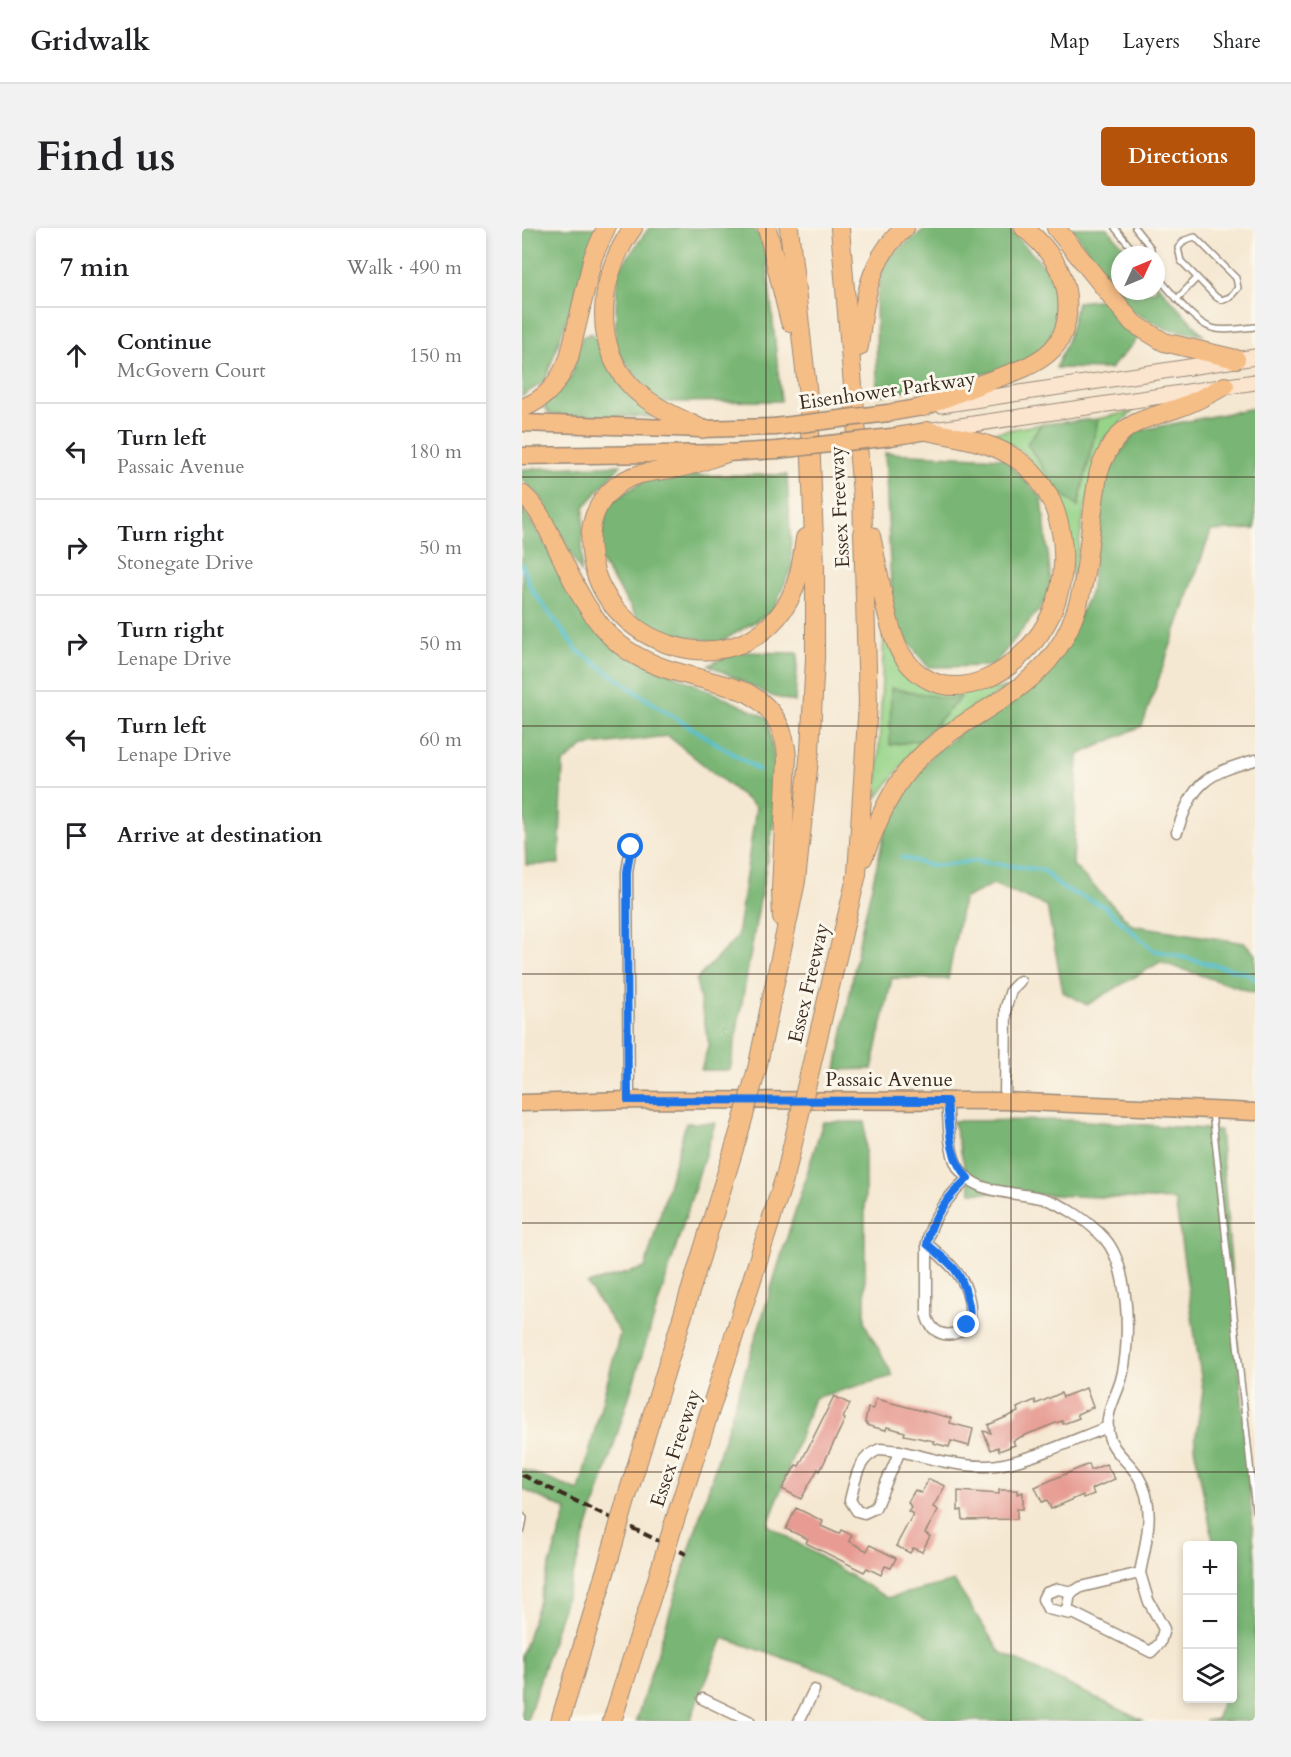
<!DOCTYPE html>
<meta charset="utf-8">
<style>
:root{--surface:#fff;--page:#f2f2f2;--text:#202124;--muted:#757577;--line:#e0e0e0;--accent:#b45309}
body{margin:0;font-family:Cardo,serif;background:var(--page);color:var(--text)}
.controls{position:absolute;right:18px;bottom:18px;display:grid;overflow:hidden;border-radius:6px;box-shadow:0 3px 9px #0003}
.controls button{width:54px;height:54px;display:grid;place-items:center;padding:0;border:0;border-bottom:2px solid var(--line);background:var(--surface);color:var(--text);font:30px sans-serif}
.compass{position:absolute;left:589px;top:18px;width:54px;height:54px;border-radius:50%;background:var(--surface);box-shadow:0 3px 9px #0003;rotate:46deg}
.stop{position:absolute;width:18px;height:18px;margin:-14px;border:4px solid #1a73e8;border-radius:50%;background:#fff}
.stop.end{background:#1a73e8;border-color:#fff;box-shadow:0 2px 6px #0008}
.list{margin:0;padding:0;list-style:none}
h2{display:flex;justify-content:space-between;align-items:center;height:78px;margin:0;padding:0 24px;font-size:26px}
h2 small{font-size:20px;font-weight:400;color:var(--muted)}
.list li{display:grid;grid-template-columns:39px 1fr auto;gap:18px;align-items:center;box-sizing:border-box;height:96px;padding:0 24px;border-top:2px solid var(--line)}
.list b{display:block;font-size:22px;white-space:nowrap}
.list p{margin:0;font-size:20px;white-space:nowrap;color:var(--muted)}
.list em{font-size:20px;font-style:normal;color:var(--muted)}
.icon{flex:none;width:33px;height:33px;fill:none;stroke:currentColor;stroke-width:2;stroke-linecap:round;stroke-linejoin:round}
.map{position:relative;flex:none;width:733px;height:1493px;overflow:hidden;border-radius:6px}
header{display:flex;align-items:center;gap:36px;box-sizing:border-box;height:84px;padding:0 30px;background:var(--surface);border-bottom:2px solid var(--line)}
header strong{font-size:28px}
nav{display:flex;gap:33px;margin-inline-start:auto;font-size:21px}
.intro{display:flex;align-items:center;justify-content:space-between;box-sizing:border-box;height:144px;padding:0 36px}
h1{margin:0;font-size:42px}
.button{padding:15px 27px;border-radius:6px;background:var(--accent);color:#fff;font-size:21px;font-weight:700}
main{display:flex;gap:36px;padding:0 36px}
aside{flex:1;background:var(--surface);border-radius:6px;box-shadow:0 3px 9px #0003}
.map>svg:first-child{display:block}
.green{fill:#97d489;stroke:#697f54;stroke-width:1.5}
.forest{fill:#79b675;stroke:#5a704a;stroke-width:1.5}
.lines{fill:none;stroke-linecap:round;stroke-linejoin:round}
.stream{stroke:#53bece;stroke-width:4}
.building{fill:#e79b93}
.lane-casing{stroke:#988978;stroke-width:8}
.street-casing{stroke:#988978;stroke-width:13}
.secondary-casing{stroke:#988978;stroke-width:17}
.primary-casing{stroke:#988978;stroke-width:19}
.highway-casing{stroke:#988978;stroke-width:20}
.lane{stroke:#fff;stroke-width:5}
.street{stroke:#fff;stroke-width:10}
.secondary{stroke:#fbe5cf;stroke-width:15}
.primary{stroke:#f6be87;stroke-width:16}
.highway{stroke:#f6be87;stroke-width:18}
.rail{stroke:#3b2a1e;stroke-width:4;stroke-dasharray:9 4.5;stroke-linecap:butt}
.primary-bridge-casing{stroke:#988978;stroke-width:19;stroke-linecap:butt}
.highway-bridge-casing{stroke:#988978;stroke-width:20;stroke-linecap:butt}
.primary-bridge{stroke:#f6be87;stroke-width:16}
.highway-bridge{stroke:#f6be87;stroke-width:18}
.route{stroke:#1a73e8;stroke-width:8}
.grid{fill:none;stroke:#3b2a1e;stroke-width:1.5;stroke-opacity:0.55}
.labels{text-anchor:middle;stroke-width:6;stroke-linejoin:round;paint-order:stroke}
.street-label{font-size:20px;fill:#3b2a1e;stroke:#fbf7ec}
</style>
<header>
<strong>Gridwalk</strong>
<nav><a>Map</a><a>Layers</a><a>Share</a></nav>
</header>
<div class="intro"><h1>Find us</h1><a class="button">Directions</a></div>
<main>
<aside>
<h2>7 min<small>Walk · 490 m</small></h2>
<ul class="list">
<li><svg class="icon" aria-label="ahead" viewBox="0 0 24 24"><path d="M12 20V5M6 11l6-6 6 6"/></svg><div><b>Continue</b><p>McGovern Court</p></div><em>150 m</em></li>
<li><svg class="icon" aria-label="left" viewBox="0 0 24 24"><path d="M17 20v-9H6M10 6l-5 5 5 5"/></svg><div><b>Turn left</b><p>Passaic Avenue</p></div><em>180 m</em></li>
<li><svg class="icon" aria-label="right" viewBox="0 0 24 24"><path d="M7 20v-9h11M14 6l5 5-5 5"/></svg><div><b>Turn right</b><p>Stonegate Drive</p></div><em>50 m</em></li>
<li><svg class="icon" aria-label="right" viewBox="0 0 24 24"><path d="M7 20v-9h11M14 6l5 5-5 5"/></svg><div><b>Turn right</b><p>Lenape Drive</p></div><em>50 m</em></li>
<li><svg class="icon" aria-label="left" viewBox="0 0 24 24"><path d="M17 20v-9H6M10 6l-5 5 5 5"/></svg><div><b>Turn left</b><p>Lenape Drive</p></div><em>60 m</em></li>
<li><svg class="icon" aria-label="arrive" viewBox="0 0 24 24"><path d="M6 21V4h12l-3 4 3 4H6"/></svg><div><b>Arrive at destination</b></div></li>
</ul>
</aside>
<div class="map">
<svg width="733" height="1493" viewBox="0 0 733 1493">
<rect width="100%" height="100%" fill="#fbf7ec"/>
<filter id="ink" filterUnits="userSpaceOnUse"><feTurbulence type="fractalNoise" baseFrequency=".0167" numOctaves="2"/><feDisplacementMap in="SourceGraphic" scale="12" xChannelSelector="R" yChannelSelector="G"/><feConvolveMatrix kernelMatrix="1 2 1 2 8 2 1 2 1" color-interpolation-filters="sRGB"/></filter>
<filter id="wash" filterUnits="userSpaceOnUse"><feTurbulence type="fractalNoise" baseFrequency=".008" numOctaves="4" result="noise"/><feDisplacementMap in="SourceGraphic" scale="24" xChannelSelector="R" yChannelSelector="G"/><feGaussianBlur stdDeviation="1.35" result="paint"/><feColorMatrix in="noise" values="0 0 0 0 0 0 0 0 0 0 0 0 0 0 0 0 0 1.4 0 .05"/><feComposite in="paint" operator="in"/></filter>
<g filter="url(#wash)">
<rect width="100%" height="100%" fill="#f5e8d2"/>
<!-- green -->
<g class="green">
<path d="M611 183 582 211 562 284 551 355 546 297 533 265 503 225 470 205 519 196 505 216 556 279 576 191Z"/>
<path d="M362 404 376 430 448 463 484 460 426 496 411 499 438 470 427 471 368 517 399 512 355 570Z"/>
</g>
<!-- forest -->
<g class="forest">
<path d="M0 0H77L23 153 0 168Z"/>
<path d="M127 0H231L243 14 259 173 129 174V166L93 121 95 44Z"/>
<path d="M404 0H486L535 52 533 107 499 138 355 168 354 74 362 33Z"/>
<path d="M550 0H585L609 27H598V63H634V55L681 107 645 101 607 82Z"/>
<path d="M582 71 593 93 617 109 588 141 534 140 547 108 555 74Z"/>
<path d="M70 105 104 162 131 189 29 187 21 178 49 149 60 109Z"/>
<path d="M733 180V301L689 303 620 498 556 527 551 637 610 697 723 715 733 726V765L638 734 565 777 541 764 525 678 471 656 441 671 426 751 370 750 350 841 314 842 339 704 367 586 411 526 540 426 568 365 584 244 614 203Z"/>
<path d="M576 191 556 279 534 260 505 216 519 196Z"/>
<path d="M363 225 481 230 520 270 530 365 471 438 406 439 374 399 370 380Z"/>
<path d="M99 237 62 279 59 344 18 268 0 252V241Z"/>
<path d="M265 247 270 338 251 383 197 415 121 398 76 329 86 276 129 248Z"/>
<path d="M0 280 89 418 246 490 257 564 208 842H179L187 816 174 752 215 709 234 579 146 508 62 518 41 535 37 636 4 637 0 520Z"/>
<path d="M213 424 276 425 273 474 250 468 187 437Z"/>
<path d="M369 460 427 471 439 469 399 512 368 517Z"/>
<path d="M549 892 698 902 733 1330V1493H683L695 1491 700 1471 710 1470 713 1420 710 1408V1318L692 1317 672 1219 681 1163 653 972 449 964 431 893Z"/>
<path d="M301 894H343V1096L371 1148 292 1170 246 1297 365 1370 432 1353 478 1424 622 1493H413L345 1458 201 1410 168 1493H114Z"/>
<path d="M164 895H193L5 1493H0V1427L45 1282 0 1261V1241L57 1263 98 1105 65 1056 123 1040Z"/>
</g>
<g class="lines">
<!-- stream -->
<g class="stream">
<path d="M0 337 10 362 55 422 130 475 237 542"/>
<path d="M379 629 410 638 453 633 521 642 540 660 582 678 631 722 725 745 733 751"/>
</g>
</g>
<g id="blocks">
<!-- building -->
<g class="building">
<path d="M564 1160 571 1179 555 1186 557 1190 541 1196 540 1193 534 1195 496 1210 491 1213 493 1217 477 1223 476 1219 469 1222 461 1203 469 1205 466 1197 496 1184 495 1180 513 1172 514 1176 539 1165 541 1169Z"/>
<path d="M312 1168 328 1176 321 1190 323 1191 298 1243 296 1241 279 1271 260 1261 274 1237 277 1238Z"/>
<path d="M354 1171 429 1190 428 1195 451 1201 447 1218 429 1213 427 1219 411 1215 412 1213 382 1207 383 1204 365 1199 364 1202 347 1198 343 1194 346 1180 351 1181Z"/>
<path d="M567 1236 569 1242 584 1236 593 1251 570 1261 572 1266 562 1270 561 1267 529 1281 525 1272 520 1274 513 1259Z"/>
<path d="M407 1251 423 1258 411 1279 416 1282 403 1305 408 1308 400 1324 391 1320 388 1325 374 1318 391 1286 386 1283 389 1279 386 1274 393 1262 399 1265Z"/>
<path d="M477 1262H495V1266L501 1264V1281H495V1291L441 1292 440 1282 436 1283V1263L477 1266Z"/>
<path d="M274 1280 301 1293 299 1298 317 1306 319 1302 330 1307 327 1313 345 1323 348 1317 374 1330 369 1340 363 1338 359 1347 345 1340 342 1344 284 1315 286 1311 264 1301Z"/>
</g>
</g>
</g>
<g filter="url(#ink)">
<use href="#blocks" fill-opacity="0" stroke="#988978" stroke-width="1.5"/>
<g class="lines">
<defs>
<g id="lane">
<path d="M593 0 615 27"/>
<path d="M613 0 629 20V27"/>
<path d="M673 9 714 50 716 60 708 69 699 72 694 69 659 33 656 20 663 12Z"/>
<path d="M634 47C647 61 672 95 690 100 702 104 720 100 733 99"/>
<path d="M655 71 675 50"/>
<path d="M690 884 733 1282"/>
<path d="M0 1288 2 1290 0 1302"/>
</g>
<g id="street">
<path d="M655 604C671 554 684 546 733 532"/>
<path d="M107 872 105 644 109 619 114 611"/>
<path d="M425 873C427 890 426 910 431 927 442 969 490 962 523 971 545 978 567 994 583 1011 608 1040 609 1116 599 1152 594 1169 583 1185 586 1204 589 1223 607 1233 616 1248 635 1279 624 1312 618 1345"/>
<path d="M483 873 484 779 489 762 498 753"/>
<path d="M405 1016C430 1037 451 1054 448 1091 438 1112 412 1112 405 1089Z"/>
<path d="M405 1016C409 988 426 969 446 950"/>
<path d="M358 1221 378 1223 353 1280 342 1285 335 1283 328 1272C334 1250 335 1230 358 1221Z"/>
<path d="M378 1223C407 1230 436 1239 465 1238 499 1237 553 1211 586 1199"/>
<path d="M618 1345 626 1372 642 1401 638 1415 629 1424 545 1382 548 1366 559 1359Z"/>
<path d="M549 1386 526 1381 521 1371 524 1365 536 1361 551 1364"/>
<path d="M181 1471 227 1493"/>
<path d="M277 1493 292 1462"/>
</g>
<g id="secondary">
<path d="M419 177 733 129"/>
<path d="M411 202 733 154"/>
</g>
<g id="primary">
<path d="M366 185 401 179"/>
<path d="M0 195 180 201 253 199"/>
<path d="M369 209 405 203"/>
<path d="M0 228 205 225 255 222"/>
<path d="M0 875 107 872 483 873 733 884"/>
</g>
<g id="highway">
<path d="M111 0C78 45 68 114 109 158 128 178 156 189 180 201"/>
<path d="M245 0 268 94"/>
<path d="M534 0 611 95 642 114 714 131"/>
<path d="M337 119C342 74 346 31 383 0"/>
<path d="M401 179C424 170 447 160 470 152 513 137 550 125 545 69 542 40 523 17 502 0"/>
<path d="M0 180C25 171 37 154 47 130L71 29 84 0"/>
<path d="M205 225C189 230 173 237 157 240 134 244 112 243 93 259 73 275 66 299 69 324 79 416 208 462 263 379 276 359 280 334 283 310"/>
<path d="M0 266C16 279 24 298 33 316 50 351 66 390 97 416 133 446 184 448 226 465 251 479 263 500 265 529L259 662 260 690"/>
<path d="M349 308C356 337 365 404 380 427 425 494 506 440 530 384 544 352 545 316 533 282 525 260 509 238 488 227 462 212 433 209 405 203"/>
<path d="M341 630C356 593 370 555 400 527 443 486 510 467 541 412 570 361 565 300 577 243 595 195 612 195 656 180 672 175 688 165 703 158"/>
<path d="M235 841 274 653 288 522 293 431V340L287 177 267 0"/>
<path d="M287 847 335 646 346 475 340 267 318 0"/>
<path d="M104 1272 219 898"/>
<path d="M152 1295 264 945 275 898"/>
<path d="M38 1493 88 1328"/>
<path d="M90 1493 134 1355"/>
</g>
</defs>
<!-- lane casing -->
<use href="#lane" class="lane-casing"/>
<!-- street casing -->
<use href="#street" class="street-casing"/>
<!-- secondary casing -->
<use href="#secondary" class="secondary-casing"/>
<!-- primary casing -->
<use href="#primary" class="primary-casing"/>
<!-- highway casing -->
<use href="#highway" class="highway-casing"/>
<!-- lane -->
<use href="#lane" class="lane"/>
<!-- street -->
<use href="#street" class="street"/>
<!-- secondary -->
<use href="#secondary" class="secondary"/>
<!-- primary -->
<use href="#primary" class="primary"/>
<!-- highway -->
<use href="#highway" class="highway"/>
<!-- rail -->
<path class="rail" d="M0 1247 164 1326"/>
<defs>
<g id="primary-bridge">
<path d="M253 199 366 185"/>
<path d="M255 222 369 209"/>
</g>
<g id="highway-bridge">
<path d="M219 898 235 841"/>
<path d="M275 898 287 847"/>
<path d="M88 1328 104 1272"/>
<path d="M134 1355 152 1295"/>
</g>
</defs>
<!-- primary-bridge casing -->
<use href="#primary-bridge" class="primary-bridge-casing"/>
<!-- highway-bridge casing -->
<use href="#highway-bridge" class="highway-bridge-casing"/>
<!-- primary-bridge -->
<use href="#primary-bridge" class="primary-bridge"/>
<!-- highway-bridge -->
<use href="#highway-bridge" class="highway-bridge"/>
</g>
</g>
<g class="lines" filter="url(#ink)">
<!-- route -->
<path class="route" d="M109 619 105 644 106 872 425 873C428 901 426 929 446 950 426 969 409 988 405 1016 426 1034 439 1041 445 1069 448 1079 449 1087 445 1097"/>
</g>
<!-- grid -->
<path class="grid" d="M244 0V1493M489 0V1493M0 249H733M0 498H733M0 746H733M0 995H733M0 1244H733"/>
<g class="labels">
<!-- street labels -->
<g class="street-label">
<text transform="translate(365 162) rotate(-8)" y="7">Eisenhower Parkway</text>
<text transform="translate(317 279) rotate(-93)" y="7">Essex Freeway</text>
<text transform="translate(286 755) rotate(-77)" y="7">Essex Freeway</text>
<text x="367" y="858">Passaic Avenue</text>
<text transform="translate(153 1220) rotate(-72)" y="7">Essex Freeway</text>
</g>
</g>
</svg>
<div class="controls">
<button>+</button>
<button>−</button>
<button><svg class="icon" aria-label="layers" viewBox="0 0 24 24"><path d="M12 4l9 5-9 5-9-5zM3 14l9 5 9-5"/></svg></button>
</div>
<svg class="compass" viewBox="-18 -18 36 36"><path d="M0-13l5 13h-10z" fill="#e53935"/><path d="M0 13l5-13h-10z" fill="#757577"/></svg>
<div class="stop" style="left:109px;top:619px"></div>
<div class="stop end" style="left:445px;top:1097px"></div>
</div>
</main>
